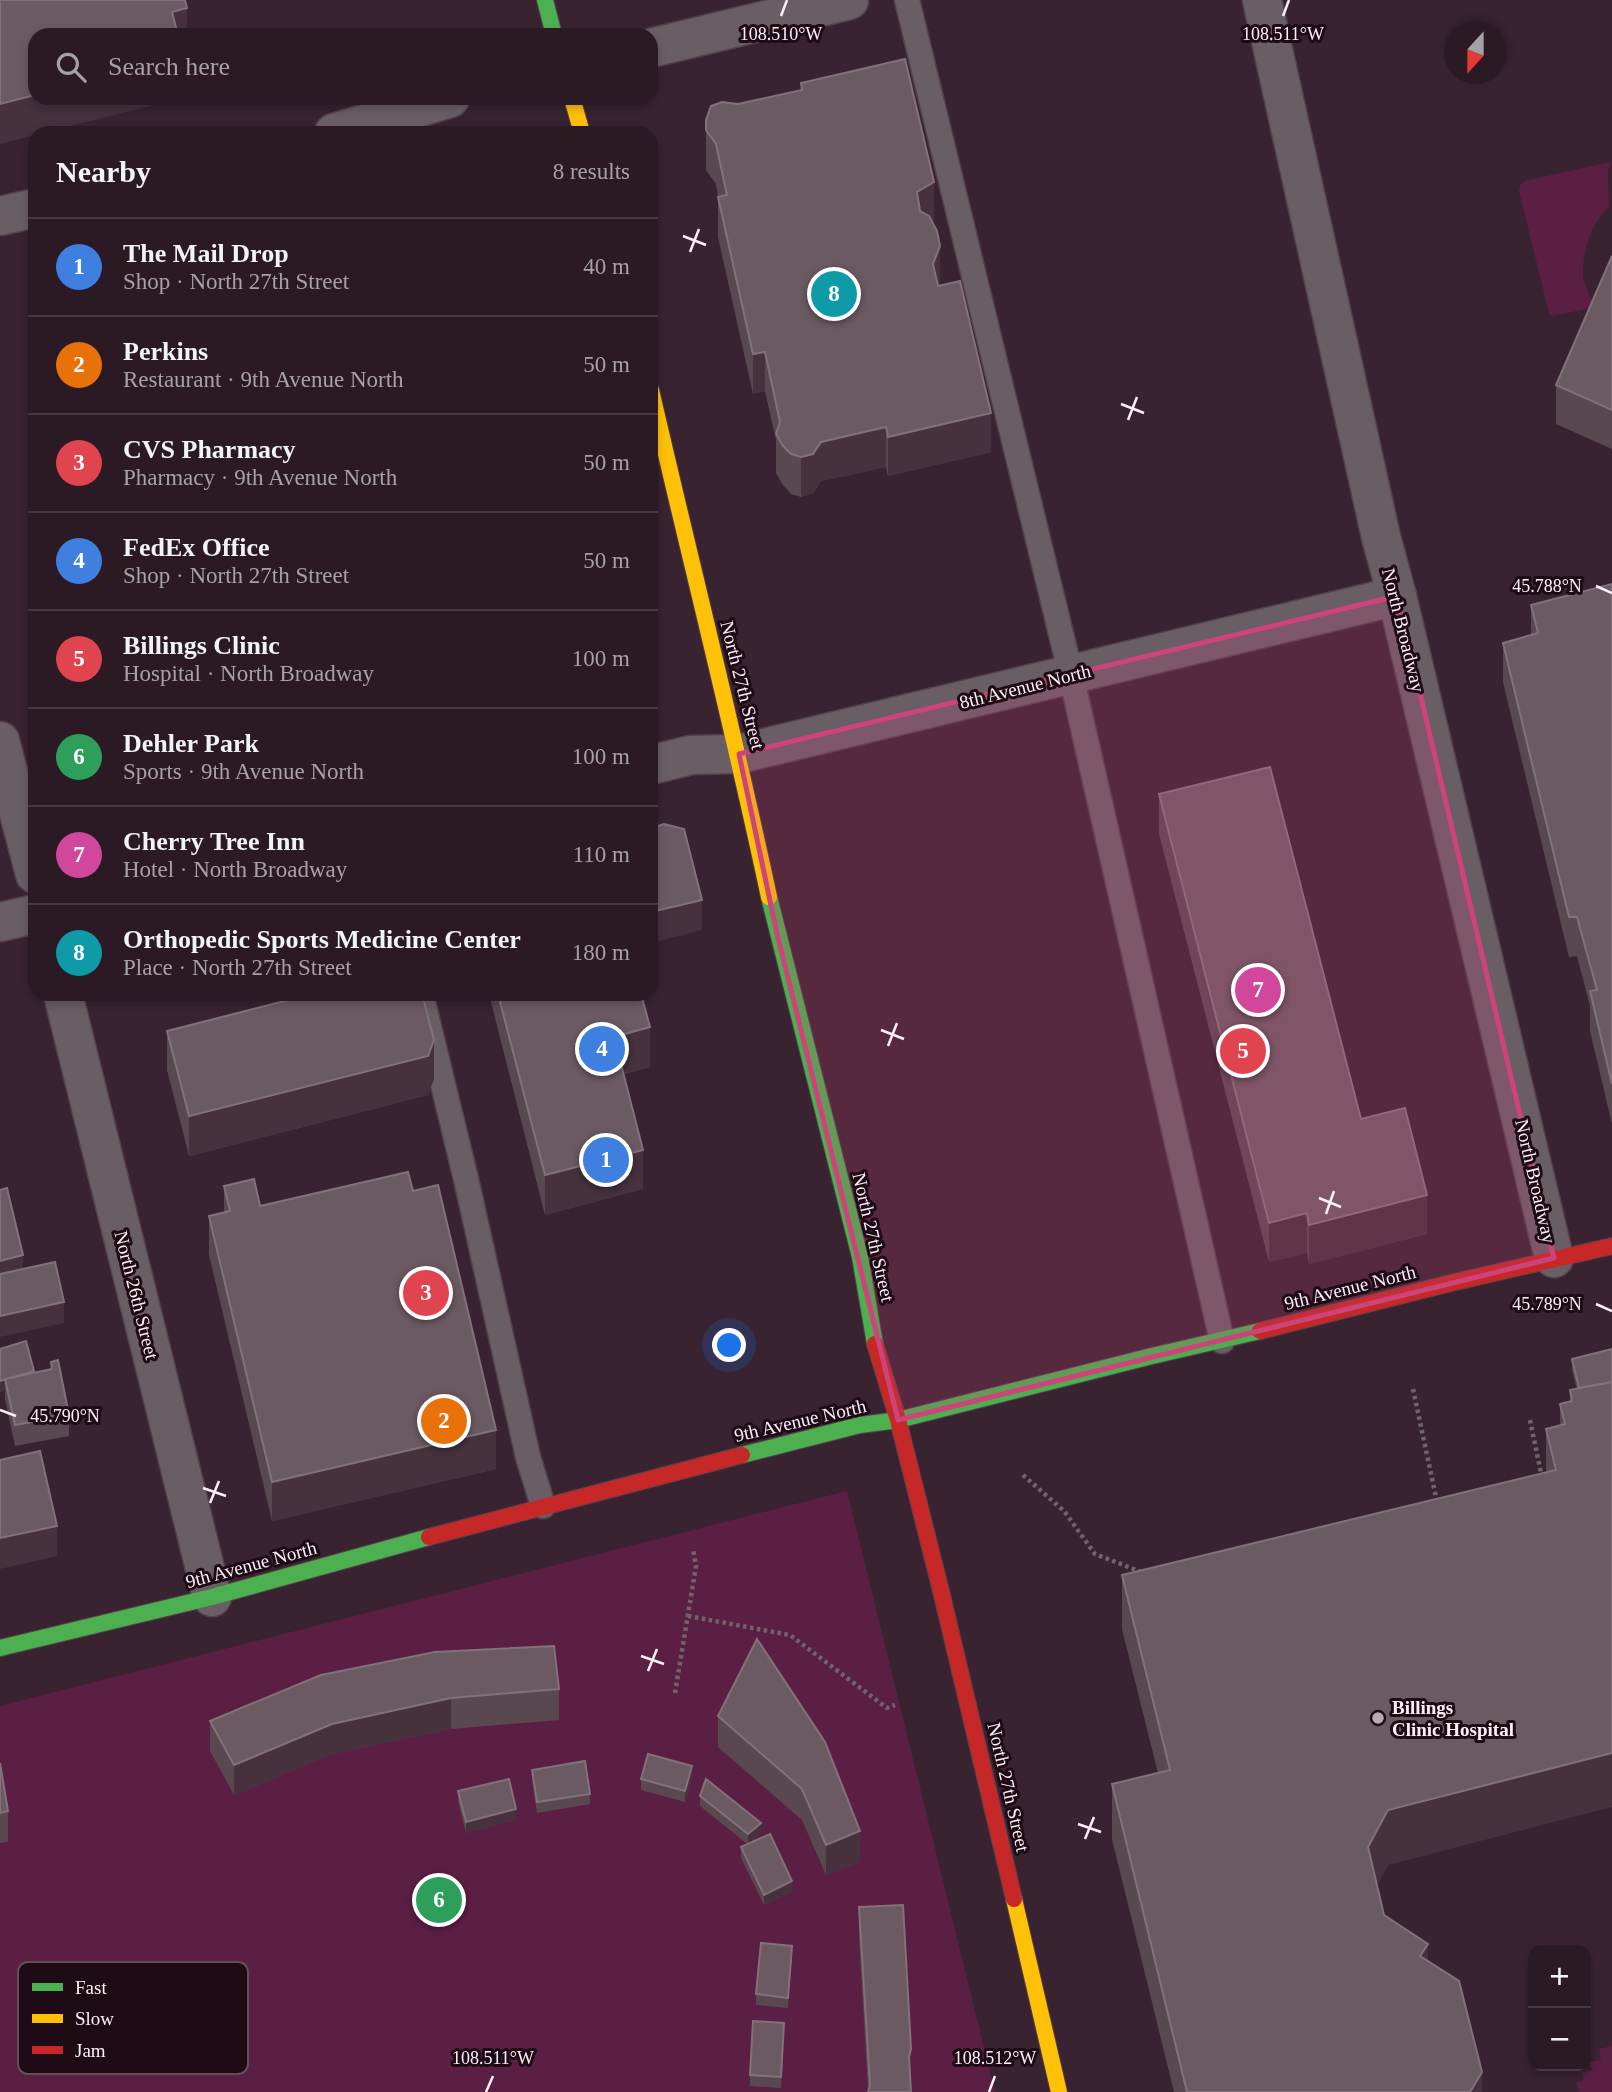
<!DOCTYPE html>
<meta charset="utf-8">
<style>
:root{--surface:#2b1a24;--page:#33232c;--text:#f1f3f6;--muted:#a6a1a6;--line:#473841;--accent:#d93025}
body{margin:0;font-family:"Times New Roman",serif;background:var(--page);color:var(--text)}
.controls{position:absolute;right:21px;bottom:21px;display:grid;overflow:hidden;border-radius:14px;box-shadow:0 4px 10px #0003}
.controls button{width:63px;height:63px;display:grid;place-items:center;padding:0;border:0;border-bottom:2px solid var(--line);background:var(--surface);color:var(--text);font:35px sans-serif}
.compass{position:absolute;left:1444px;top:21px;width:63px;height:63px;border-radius:50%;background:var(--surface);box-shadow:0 4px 10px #0003;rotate:201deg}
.you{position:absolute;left:730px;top:1346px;width:24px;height:24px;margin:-18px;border:5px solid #fff;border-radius:50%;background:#1a73e8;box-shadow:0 0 0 10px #1a73e833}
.badge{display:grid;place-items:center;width:46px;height:46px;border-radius:50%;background:var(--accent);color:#fff;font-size:23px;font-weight:700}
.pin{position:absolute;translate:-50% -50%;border:4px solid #fff;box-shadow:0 2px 7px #0006}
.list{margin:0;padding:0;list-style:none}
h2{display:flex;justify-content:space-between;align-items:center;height:91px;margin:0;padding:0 28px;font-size:30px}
h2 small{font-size:23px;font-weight:400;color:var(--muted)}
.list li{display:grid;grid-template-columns:46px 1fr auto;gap:21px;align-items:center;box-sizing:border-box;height:98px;padding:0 28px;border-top:2px solid var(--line)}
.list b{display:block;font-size:26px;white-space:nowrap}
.list p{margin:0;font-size:23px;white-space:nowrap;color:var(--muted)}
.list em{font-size:23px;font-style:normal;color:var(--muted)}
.icon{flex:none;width:38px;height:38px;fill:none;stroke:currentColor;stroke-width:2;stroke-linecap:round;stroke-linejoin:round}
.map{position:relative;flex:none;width:1612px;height:2092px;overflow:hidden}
.search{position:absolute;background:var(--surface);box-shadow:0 4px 10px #0003;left:28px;top:28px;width:630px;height:77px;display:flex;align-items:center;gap:18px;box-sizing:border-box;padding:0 24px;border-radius:21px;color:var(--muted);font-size:26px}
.panel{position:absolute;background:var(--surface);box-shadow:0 4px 10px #0003;left:28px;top:126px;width:630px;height:875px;border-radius:21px}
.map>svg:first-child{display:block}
.green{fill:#5c1f44}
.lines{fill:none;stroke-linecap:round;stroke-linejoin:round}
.lane-casing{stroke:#53414b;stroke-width:27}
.street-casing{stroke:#53414b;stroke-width:41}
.fast-casing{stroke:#53414b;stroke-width:18}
.slow-casing{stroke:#53414b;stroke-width:18}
.jam-casing{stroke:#53414b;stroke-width:18}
.path{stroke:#6f646a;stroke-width:4.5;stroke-dasharray:3.5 3.5;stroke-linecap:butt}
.lane{stroke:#6a5e65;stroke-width:24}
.street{stroke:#6a5e65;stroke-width:38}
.fast{stroke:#4caf50;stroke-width:16}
.slow{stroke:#ffc107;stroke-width:16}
.jam{stroke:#c62828;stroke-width:16}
.wall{fill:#5a4851}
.shaded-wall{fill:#46313d}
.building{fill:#6c5a63;stroke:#82717a;stroke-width:2}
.marked{fill:#ce437a;fill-opacity:0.2;stroke:#ce437a;stroke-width:5;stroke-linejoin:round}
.ticks{fill:none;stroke:#fcf0f6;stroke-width:2.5}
.poi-dot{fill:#b8a8b1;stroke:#1e0b16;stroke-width:2.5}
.labels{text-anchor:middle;stroke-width:6;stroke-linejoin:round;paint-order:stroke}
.street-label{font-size:19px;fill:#fcf0f6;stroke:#1e0b16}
.poi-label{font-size:19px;font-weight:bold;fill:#fcf0f6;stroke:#1e0b16;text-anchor:start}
.key{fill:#1e0b16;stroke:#615059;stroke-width:2}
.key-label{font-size:19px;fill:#fcf0f6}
.ticks-label{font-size:18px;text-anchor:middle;fill:#fcf0f6;stroke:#1e0b16;stroke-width:6;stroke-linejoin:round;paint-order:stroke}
</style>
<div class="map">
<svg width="1612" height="2092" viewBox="0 0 1612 2092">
<rect width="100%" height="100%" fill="#392330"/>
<!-- green -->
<g class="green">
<path d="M1611 162 1608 170 1609 207C1591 222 1582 252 1583 275 1584 285 1591 298 1595 307L1552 316 1549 313 1519 191 1521 184 1528 180Z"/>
<path d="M847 1491 995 2092H0V1706Z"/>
<path d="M1612 2046V2092H1579L1576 2082 1584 2080 1582 2073 1592 2070 1590 2062 1601 2060 1599 2049Z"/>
</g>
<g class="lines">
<defs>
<g id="lane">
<path d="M907 0 1071 675 1222 1341"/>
<path d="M421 994 466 1179 528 1457 543 1506"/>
</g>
<g id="street">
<path d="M1262 0 1381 537 1397 596 1554 1258"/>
<path d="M651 48 849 0"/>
<path d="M334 133 450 98"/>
<path d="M0 216 35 208"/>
<path d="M0 741 35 874"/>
<path d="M651 765 691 755 739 754 1397 596"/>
<path d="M0 922 35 914"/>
<path d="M63 994 212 1597"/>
</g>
<g id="fast">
<path d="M545 0 554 35"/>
<path d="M769 897 860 1257 875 1344"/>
<path d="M742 1455 860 1425 898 1420 1152 1356 1260 1331"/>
<path d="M0 1648 212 1597 429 1537"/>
</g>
<g id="slow">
<path d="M572 98 582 133"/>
<path d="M651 390C690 559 733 727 769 897"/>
<path d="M1014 1899 1059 2092"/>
</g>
<g id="jam">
<path d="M1260 1331 1455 1282 1612 1246"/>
<path d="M875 1344 898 1420 941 1591 1014 1899"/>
<path d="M429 1537 742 1455"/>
</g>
</defs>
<!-- lane casing -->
<use href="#lane" class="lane-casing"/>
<!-- street casing -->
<use href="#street" class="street-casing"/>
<!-- fast casing -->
<use href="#fast" class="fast-casing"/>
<!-- slow casing -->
<use href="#slow" class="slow-casing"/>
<!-- jam casing -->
<use href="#jam" class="jam-casing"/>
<!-- path -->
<g class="path">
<path d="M1413 1389 1437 1502"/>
<path d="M1530 1420 1542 1478"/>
<path d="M1023 1475 1064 1511 1095 1554 1144 1573"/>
<path d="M688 1616 790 1635 887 1708 895 1705"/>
<path d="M675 1693 696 1566 693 1549"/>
</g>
<!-- lane -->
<use href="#lane" class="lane"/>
<!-- street -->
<use href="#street" class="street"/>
<!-- fast -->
<use href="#fast" class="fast"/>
<!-- slow -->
<use href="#slow" class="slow"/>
<!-- jam -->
<use href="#jam" class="jam"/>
</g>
<!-- wall -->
<g class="wall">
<path d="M801 83 934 222H933L940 286 991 452 888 476 886 467 821 481 813 493 801 497 791 494 783 485 776 473V440L765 391 753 394 718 237V197L716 184 706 170V120L738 104 801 90Z"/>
<path d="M1612 231V449L1556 424V385L1612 256Z"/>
<path d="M1612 584V1124L1590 1031V1006L1577 956 1569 957 1503 682V643L1531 635V605Z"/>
<path d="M1159 794 1361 1119 1427 1234 1309 1264 1307 1253 1269 1262 1159 834Z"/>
<path d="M489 994H641L650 1067 624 1074 643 1189 545 1215Z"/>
<path d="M167 1031 434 1079 428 1095 189 1156 167 1070Z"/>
<path d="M224 1186 260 1206 413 1191 496 1469 272 1521 209 1255V1216L224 1213Z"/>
<path d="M0 1349 34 1373 51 1369V1362L69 1415V1436L15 1446 5 1399V1390L0 1392Z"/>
<path d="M1612 1349 1388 1865 1377 1885 1384 1915 1428 1961 1482 2092H1174L1112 1839V1784L1158 1773 1122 1629V1575L1546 1472V1429L1560 1425V1404L1570 1402V1390L1577 1389 1572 1370V1359Z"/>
<path d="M757 1639 860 1862 826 1875 802 1820 718 1747V1716Z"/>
<path d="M321 1675 559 1689V1720L451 1729 332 1754 234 1795 210 1751V1721Z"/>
<path d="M0 1763 8 1811V1842L0 1843Z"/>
<path d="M532 1770 590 1794V1804L537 1813 532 1780Z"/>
<path d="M692 1777 685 1802 641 1790V1779Z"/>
<path d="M458 1791 516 1820 466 1833 458 1802Z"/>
<path d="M700 1796 761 1834 748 1844 792 1892 764 1905 741 1858V1847L747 1844 700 1806Z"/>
<path d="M859 1907 911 2080 910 2083 868 2090 859 1938Z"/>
<path d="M792 1956 788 2008 756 2005V1994Z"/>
<path d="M784 2034 781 2088 750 2086V2075Z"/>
</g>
<!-- shaded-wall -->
<g class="shaded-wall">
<path d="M187 8V35H172V12Z"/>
<path d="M35 95V98H182L42 133H35V135L0 144V104Z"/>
<path d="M934 182V222L917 231V192Z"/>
<path d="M940 246V285L933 303V264Z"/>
<path d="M765 352V391L753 394V354Z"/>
<path d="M991 413V452L888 476V437Z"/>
<path d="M886 427V467L821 481 813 493 801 497V457L821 442Z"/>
<path d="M702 900V930L651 943V912Z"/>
<path d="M650 1027V1067L614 1076V1037Z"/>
<path d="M434 1040V1079L428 1095 189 1156V1116Z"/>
<path d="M643 1150V1189L545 1215V1175Z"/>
<path d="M1427 1195V1234L1309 1264V1225Z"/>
<path d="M1307 1213V1253L1269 1262V1223Z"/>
<path d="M23 1255V1276L0 1282V1261Z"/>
<path d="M64 1302V1323L0 1337V1316Z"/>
<path d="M5 1379V1390L0 1392V1381Z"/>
<path d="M496 1430V1469L272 1521V1482Z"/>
<path d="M57 1526V1556L0 1569V1538Z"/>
<path d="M451 1698V1729L332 1754 234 1795V1765L332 1724Z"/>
<path d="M1612 1753V1807L1388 1865 1368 1902V1847L1388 1810Z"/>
<path d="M692 1766V1777L685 1802V1791Z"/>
<path d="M516 1809V1820L466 1833V1822Z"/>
<path d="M761 1823V1834L748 1844V1834Z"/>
<path d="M860 1831V1862L826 1875V1845Z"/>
<path d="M792 1881V1892L764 1905V1895Z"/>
<path d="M1428 1944V1999L1420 1956Z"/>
<path d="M792 1946V1956L788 2008V1998Z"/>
<path d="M911 2049V2080L909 2088V2057Z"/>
<path d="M1482 2072V2092H1470Z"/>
</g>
<!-- building -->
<g class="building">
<path d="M0 0H185L187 8 172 12 178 35H35V95L0 104Z"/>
<path d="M905 59 934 182 917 192 920 211 929 216 937 231 940 246 933 264 938 286 960 281 991 413 888 437 886 427 821 442 813 454 801 457 791 454 783 446 776 434 780 422 765 352 753 354 718 197 727 195 716 144 706 130V120L711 106 722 102 738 104 802 90 801 83Z"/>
<path d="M1612 256V410L1556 385Z"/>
<path d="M1612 584V1084L1590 991 1597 990 1577 917H1569L1503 643 1538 633 1531 605Z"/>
<path d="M1270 767 1361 1119 1405 1108 1427 1195 1309 1225 1307 1213 1269 1223 1159 794Z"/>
<path d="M664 824 684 829 702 900 651 912V828Z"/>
<path d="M312 994H422L434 1040 428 1056 189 1116 167 1031Z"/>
<path d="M498 994H641L650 1027 614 1037 643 1150 545 1175Z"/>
<path d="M408 1172 413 1191 438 1185 496 1430 272 1482 209 1216 230 1211 224 1186 254 1179 260 1206Z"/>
<path d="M7 1188 23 1255 0 1261V1190Z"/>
<path d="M55 1262 64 1302 0 1316V1274Z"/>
<path d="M26 1341 34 1371 0 1381V1349Z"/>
<path d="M1612 1349V1382L1579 1388 1572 1359Z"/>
<path d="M58 1360 69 1415 15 1425 5 1379 52 1369 51 1362Z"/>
<path d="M1612 1382V1753L1388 1810 1368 1847 1384 1915 1428 1944 1420 1956 1459 1981 1482 2072 1470 2092H1187L1112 1784 1170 1770 1122 1575 1556 1470 1546 1429 1565 1424 1560 1404 1572 1401 1570 1390Z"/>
<path d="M40 1451 57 1526 0 1538V1460Z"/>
<path d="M757 1639 825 1742 860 1831 826 1845 802 1789 718 1716Z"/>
<path d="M554 1646 559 1689 451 1698 332 1724 234 1765 210 1721 321 1675 435 1652Z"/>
<path d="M648 1754 692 1766 685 1791 641 1779Z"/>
<path d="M585 1761 590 1794 537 1802 532 1770Z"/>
<path d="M0 1763 8 1811 0 1813Z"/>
<path d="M509 1779 516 1809 466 1822 458 1791Z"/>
<path d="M706 1779 761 1823 748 1834 700 1796Z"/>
<path d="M770 1834 792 1881 764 1895 741 1847Z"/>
<path d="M903 1905 911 2049 909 2057 911 2092H868L870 2085 859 1907Z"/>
<path d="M761 1943 792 1946 788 1998 756 1994Z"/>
<path d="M753 2021 784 2023 781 2077 750 2075Z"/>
</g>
<!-- marked area -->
<path class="marked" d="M1397 596 1554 1258 898 1420 777 934 739 754Z"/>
<!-- ticks -->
<path class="ticks" d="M781 16 787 0M1283 16 1289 0M683 236 706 245M690 252 699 229M1121 404 1144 413M1128 420 1137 397M1596 586 1612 593M881 1030 904 1039M888 1046 897 1023M1319 1198 1341 1207M1326 1214 1334 1191M1596 1304 1612 1311M0 1410 16 1416M203 1488 226 1496M210 1503 219 1481M641 1656 664 1664M648 1671 657 1649M1078 1824 1101 1832M1085 1839 1094 1817M486 2092 493 2076M989 2092 995 2076"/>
<!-- markers -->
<circle class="poi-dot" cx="1378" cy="1718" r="7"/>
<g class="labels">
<!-- street labels -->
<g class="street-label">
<text transform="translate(1404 630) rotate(76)" y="7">North Broadway</text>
<text transform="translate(743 685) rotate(76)" y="7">North 27th Street</text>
<text transform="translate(1025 686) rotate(-14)" y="7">8th Avenue North</text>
<text transform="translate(1536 1181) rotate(77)" y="7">North Broadway</text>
<text transform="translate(874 1237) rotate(77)" y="7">North 27th Street</text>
<text transform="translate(1350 1287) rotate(-14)" y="7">9th Avenue North</text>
<text transform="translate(137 1295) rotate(76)" y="7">North 26th Street</text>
<text transform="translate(800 1420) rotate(-13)" y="7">9th Avenue North</text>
<text transform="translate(251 1564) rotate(-15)" y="7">9th Avenue North</text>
<text transform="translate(1009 1787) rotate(77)" y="7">North 27th Street</text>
</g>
<!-- poi labels -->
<g class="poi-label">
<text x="1392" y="1714">Billings<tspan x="1392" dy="22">Clinic Hospital</tspan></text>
</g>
</g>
<!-- legend -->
<rect x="18" y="1962" width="230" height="112" rx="10" class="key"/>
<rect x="32" y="1983" width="31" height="8" fill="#4caf50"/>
<rect x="32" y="2014" width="31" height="9" fill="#ffc107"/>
<rect x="32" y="2046" width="31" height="8" fill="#c62828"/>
<g class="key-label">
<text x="75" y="1994">Fast</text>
<text x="75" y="2025">Slow</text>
<text x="75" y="2057">Jam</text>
</g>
<g class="ticks-label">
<text x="781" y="40">108.510°W</text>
<text x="1283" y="40">108.511°W</text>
<text x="1547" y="592">45.788°N</text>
<text x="1547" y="1310">45.789°N</text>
<text x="65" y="1422">45.790°N</text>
<text x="493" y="2064">108.511°W</text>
<text x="995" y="2064">108.512°W</text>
</g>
</svg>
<div class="controls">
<button>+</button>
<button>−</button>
</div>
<svg class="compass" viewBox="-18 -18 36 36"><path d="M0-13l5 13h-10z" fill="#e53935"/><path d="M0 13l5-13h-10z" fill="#a6a1a6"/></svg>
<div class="you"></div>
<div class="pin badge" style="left:606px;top:1160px;background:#3f7fe0">1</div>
<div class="pin badge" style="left:444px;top:1421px;background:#e8710a">2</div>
<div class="pin badge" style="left:426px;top:1293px;background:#e0444e">3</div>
<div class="pin badge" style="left:602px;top:1049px;background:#3f7fe0">4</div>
<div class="pin badge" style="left:1243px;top:1051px;background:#e0444e">5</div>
<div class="pin badge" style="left:439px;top:1900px;background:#2e9e5b">6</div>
<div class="pin badge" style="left:1258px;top:990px;background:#d1479c">7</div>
<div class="pin badge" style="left:834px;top:294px;background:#0f9aa8">8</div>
<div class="search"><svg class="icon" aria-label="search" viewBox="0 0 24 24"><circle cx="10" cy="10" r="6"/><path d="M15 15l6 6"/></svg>Search here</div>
<section class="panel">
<h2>Nearby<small>8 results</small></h2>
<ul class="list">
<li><span class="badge" style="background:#3f7fe0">1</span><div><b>The Mail Drop</b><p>Shop · North 27th Street</p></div><em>40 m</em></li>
<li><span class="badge" style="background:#e8710a">2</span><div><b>Perkins</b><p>Restaurant · 9th Avenue North</p></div><em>50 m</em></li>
<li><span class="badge" style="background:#e0444e">3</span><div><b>CVS Pharmacy</b><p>Pharmacy · 9th Avenue North</p></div><em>50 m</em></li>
<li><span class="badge" style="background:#3f7fe0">4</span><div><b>FedEx Office</b><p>Shop · North 27th Street</p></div><em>50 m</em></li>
<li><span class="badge" style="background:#e0444e">5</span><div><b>Billings Clinic</b><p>Hospital · North Broadway</p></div><em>100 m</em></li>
<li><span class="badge" style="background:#2e9e5b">6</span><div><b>Dehler Park</b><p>Sports · 9th Avenue North</p></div><em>100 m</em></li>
<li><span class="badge" style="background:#d1479c">7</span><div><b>Cherry Tree Inn</b><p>Hotel · North Broadway</p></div><em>110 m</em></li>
<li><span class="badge" style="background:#0f9aa8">8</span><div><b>Orthopedic Sports Medicine Center</b><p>Place · North 27th Street</p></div><em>180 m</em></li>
</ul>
</section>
</div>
